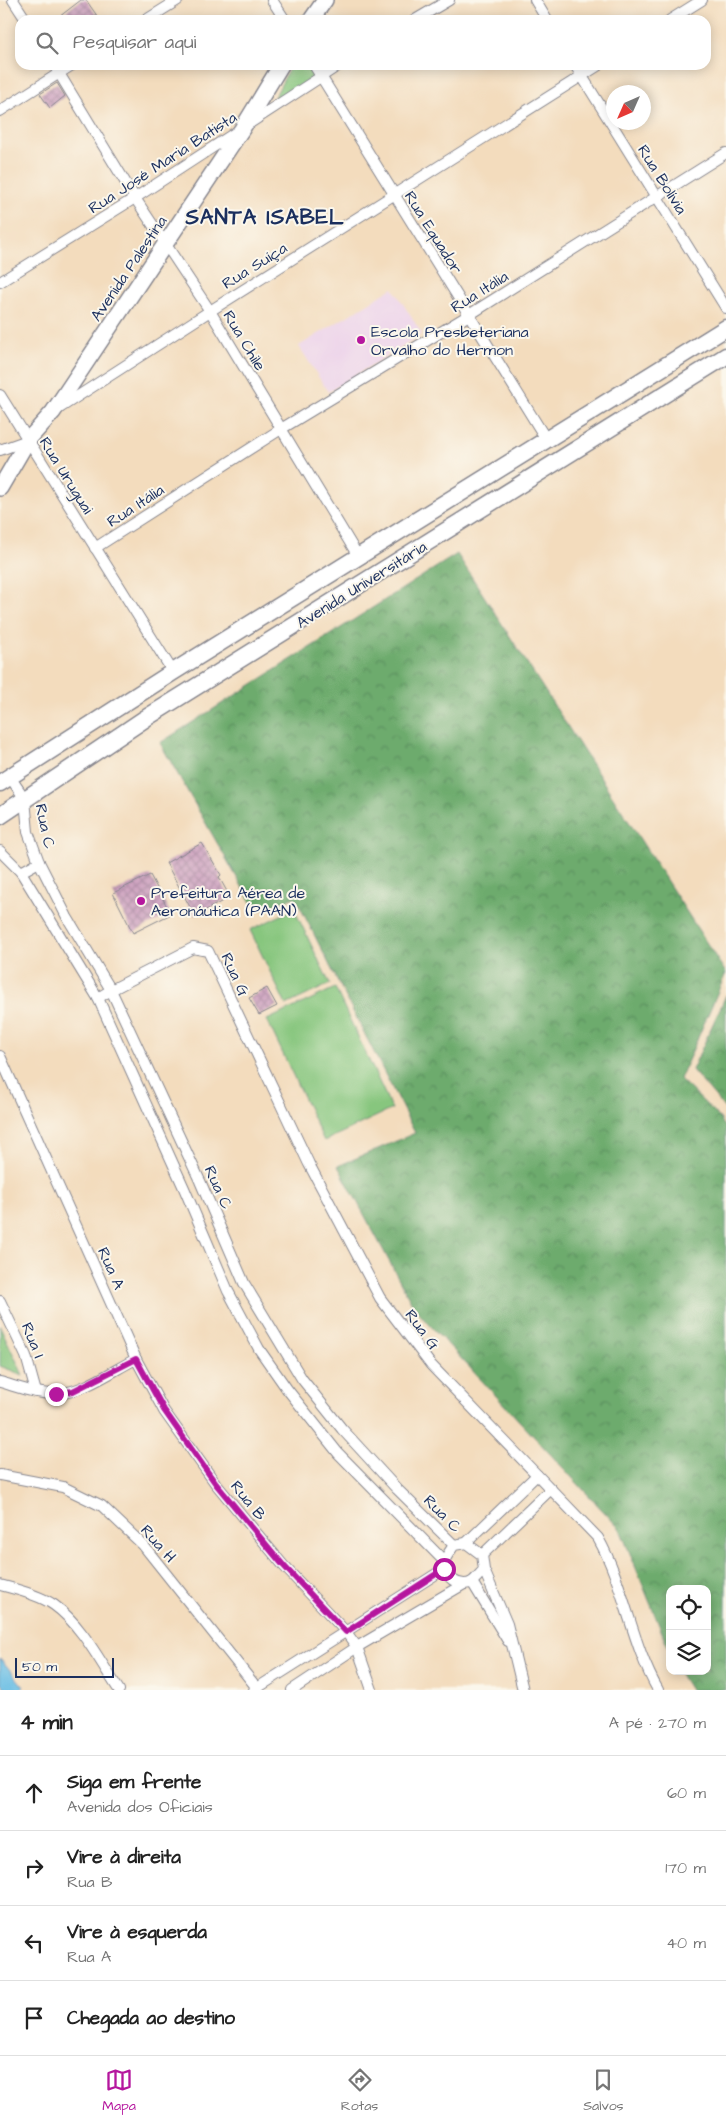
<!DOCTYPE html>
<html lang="pt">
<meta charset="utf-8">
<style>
:root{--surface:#fff;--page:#f2f2f2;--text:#222;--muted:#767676;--line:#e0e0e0;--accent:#b5179e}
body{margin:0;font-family:"Architects Daughter",sans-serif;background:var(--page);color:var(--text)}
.controls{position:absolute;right:15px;bottom:15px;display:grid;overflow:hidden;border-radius:10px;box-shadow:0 2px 12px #0003}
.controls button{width:45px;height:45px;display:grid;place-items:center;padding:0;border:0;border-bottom:1px solid var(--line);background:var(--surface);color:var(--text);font:25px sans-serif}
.compass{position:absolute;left:606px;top:85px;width:45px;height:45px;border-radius:50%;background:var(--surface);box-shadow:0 2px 12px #0003;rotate:225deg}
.scale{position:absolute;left:15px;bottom:12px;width:99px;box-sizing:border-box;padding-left:5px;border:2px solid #1b2f5e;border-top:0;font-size:14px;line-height:18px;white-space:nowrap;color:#1b2f5e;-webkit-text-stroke:4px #fbf7ec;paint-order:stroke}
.stop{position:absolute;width:15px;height:15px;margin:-11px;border:4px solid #b5179e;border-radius:50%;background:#fff}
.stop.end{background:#b5179e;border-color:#fff;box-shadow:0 1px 5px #0008}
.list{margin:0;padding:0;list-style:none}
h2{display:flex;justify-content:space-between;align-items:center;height:65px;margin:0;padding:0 20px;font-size:21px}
h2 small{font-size:16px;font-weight:400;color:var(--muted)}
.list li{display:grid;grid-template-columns:32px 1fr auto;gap:15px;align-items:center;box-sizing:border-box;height:75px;padding:0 20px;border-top:1px solid var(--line)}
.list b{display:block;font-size:19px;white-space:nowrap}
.list p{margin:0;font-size:16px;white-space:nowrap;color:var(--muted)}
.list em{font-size:16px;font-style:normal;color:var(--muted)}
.icon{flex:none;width:28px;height:28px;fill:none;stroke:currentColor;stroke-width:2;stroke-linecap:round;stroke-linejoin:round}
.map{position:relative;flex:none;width:726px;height:1690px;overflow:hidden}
.search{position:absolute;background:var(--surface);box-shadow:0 2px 12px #0003;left:15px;right:15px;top:15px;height:55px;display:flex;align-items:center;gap:12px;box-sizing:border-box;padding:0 18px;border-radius:15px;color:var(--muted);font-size:19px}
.sheet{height:365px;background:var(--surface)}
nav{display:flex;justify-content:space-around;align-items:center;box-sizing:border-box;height:70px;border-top:1px solid var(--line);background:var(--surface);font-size:14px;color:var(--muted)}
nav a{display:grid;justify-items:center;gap:2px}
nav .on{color:var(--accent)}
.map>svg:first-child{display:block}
.built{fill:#ecd1ea}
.green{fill:#87c67e;stroke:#517a6e}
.forest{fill:url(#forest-crowns);stroke:#446d66}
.water{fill:#67bde4;stroke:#4176a1}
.building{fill:url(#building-cross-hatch)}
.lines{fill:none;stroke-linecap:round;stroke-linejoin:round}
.street-casing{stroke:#87868e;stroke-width:12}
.secondary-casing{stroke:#87868e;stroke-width:18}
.primary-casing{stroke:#87868e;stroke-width:19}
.street{stroke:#fff;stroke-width:10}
.secondary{stroke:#fff;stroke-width:15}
.primary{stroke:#fff;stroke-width:16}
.route{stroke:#b5179e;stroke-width:6}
.poi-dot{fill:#b5179e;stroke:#fbf7ec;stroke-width:2}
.labels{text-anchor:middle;stroke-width:4;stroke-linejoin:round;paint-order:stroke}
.street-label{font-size:16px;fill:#1b2f5e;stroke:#fbf7ec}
.poi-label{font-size:16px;fill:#1b2f5e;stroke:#fbf7ec;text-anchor:start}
.district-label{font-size:21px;font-weight:bold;letter-spacing:1px;fill:#1b2f5e;stroke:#fbf7ec}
</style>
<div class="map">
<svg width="726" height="1690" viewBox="0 0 726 1690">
<defs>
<pattern id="forest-crowns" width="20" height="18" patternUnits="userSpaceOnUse" patternTransform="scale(1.25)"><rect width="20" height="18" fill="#6dab6d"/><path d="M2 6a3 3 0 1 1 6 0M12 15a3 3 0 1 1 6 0" fill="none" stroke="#598c5d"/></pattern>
<pattern id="building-cross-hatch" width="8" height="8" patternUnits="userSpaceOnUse" patternTransform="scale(1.25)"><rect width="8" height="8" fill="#c897ba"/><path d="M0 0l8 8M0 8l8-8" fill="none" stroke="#a27c9a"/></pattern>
</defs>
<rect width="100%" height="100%" fill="#fbf7ec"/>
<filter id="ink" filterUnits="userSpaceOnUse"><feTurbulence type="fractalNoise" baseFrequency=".02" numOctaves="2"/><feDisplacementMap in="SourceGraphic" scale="10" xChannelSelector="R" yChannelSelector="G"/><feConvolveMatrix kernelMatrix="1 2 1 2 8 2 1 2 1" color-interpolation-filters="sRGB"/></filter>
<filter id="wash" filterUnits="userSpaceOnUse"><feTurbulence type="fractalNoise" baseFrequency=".0096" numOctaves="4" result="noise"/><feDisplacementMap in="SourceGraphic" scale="20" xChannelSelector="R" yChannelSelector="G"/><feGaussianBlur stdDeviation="1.12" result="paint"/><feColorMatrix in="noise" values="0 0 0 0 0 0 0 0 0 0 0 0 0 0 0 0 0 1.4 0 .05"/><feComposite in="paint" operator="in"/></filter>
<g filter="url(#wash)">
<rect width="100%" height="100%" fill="#f3dcbd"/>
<!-- built -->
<path class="built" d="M393 288 422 334 328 392 299 346Z"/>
<!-- green -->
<g class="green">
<path d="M291 65H308L317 78 270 106Z"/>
<path d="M294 909 330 984 286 1005 250 930Z"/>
<path d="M335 988 392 1109 324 1141 267 1020Z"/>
<path d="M0 1326 23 1375 0 1366Z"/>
</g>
<!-- forest -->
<g class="forest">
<path d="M457 554 726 973 680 1079 719 1117 726 1128V1690H690L678 1671H707V1589H670V1652L620 1529 415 1309 338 1166 415 1133 295 897 256 911 160 743Z"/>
<path d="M726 995V1110L692 1070Z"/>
</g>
<!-- water -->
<path class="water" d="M0 1658 24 1687 21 1690H6L0 1683Z"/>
<g id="blocks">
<!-- building -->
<g class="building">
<path d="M81 0H86L100 20H55Z"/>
<path d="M57 83 65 96 50 108 40 94Z"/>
<path d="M202 843 221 875 219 877 230 897 195 916 166 863Z"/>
<path d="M150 875 171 914 133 933 113 893Z"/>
<path d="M267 988 277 1006 259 1015 249 998Z"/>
</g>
</g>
</g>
<g filter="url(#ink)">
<use href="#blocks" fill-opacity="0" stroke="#87868e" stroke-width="1"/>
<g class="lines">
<defs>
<g id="street">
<path d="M13 0 26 20"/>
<path d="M272 0 285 20"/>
<path d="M535 0 547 20"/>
<path d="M146 20 178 0"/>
<path d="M415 20 449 0"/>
<path d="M670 20 702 0"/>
<path d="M54 65 135 198 210 311 358 556"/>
<path d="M314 65 546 439"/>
<path d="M575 65 726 308"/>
<path d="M0 111 72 65"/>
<path d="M0 282 135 198 339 65"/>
<path d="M0 395 173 672"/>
<path d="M58 409 210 311 599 65"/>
<path d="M0 450 28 440"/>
<path d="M95 548 281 429 469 315 726 153"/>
<path d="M10 777 25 799 28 832 39 862 67 917 111 990 200 1181 244 1283 302 1379 342 1429 397 1489 454 1545"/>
<path d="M0 851 21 872 98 998 184 1188 228 1291 259 1349 287 1389 338 1453 444 1561"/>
<path d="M21 872 39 862"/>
<path d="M98 998 111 990 193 948 208 951 309 1164 380 1298 431 1365 598 1538C625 1586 631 1643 658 1690"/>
<path d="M0 1056 136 1359 164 1411 216 1484 283 1565 346 1632 357 1647 372 1690"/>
<path d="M0 1301 26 1356 36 1392"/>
<path d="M0 1382C18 1387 38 1395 58 1394 85 1391 112 1371 136 1359"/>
<path d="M0 1475 63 1487 102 1506 143 1545 257 1688"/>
<path d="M466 1543 537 1475"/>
<path d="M482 1555 551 1489"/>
<path d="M484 1570C480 1573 476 1579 472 1582 460 1589 442 1576 444 1563 445 1557 451 1550 454 1545L466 1543 482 1555 484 1570 507 1624 523 1690"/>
<path d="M472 1582 508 1641"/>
<path d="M0 1585C16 1589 41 1596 54 1605 81 1624 101 1663 119 1690"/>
<path d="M254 1690 444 1569"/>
<path d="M292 1690 357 1647 464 1584"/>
</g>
<g id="secondary">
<path d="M311 20 325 0"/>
<path d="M0 488 28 440 53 412 242 129 281 65"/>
</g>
<g id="primary">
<path d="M0 783 173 672 726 328"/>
<path d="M0 816 146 718 726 356"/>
</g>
</defs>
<!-- street casing -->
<use href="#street" class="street-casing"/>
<!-- secondary casing -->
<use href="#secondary" class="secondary-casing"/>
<!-- primary casing -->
<use href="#primary" class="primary-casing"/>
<!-- street -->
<use href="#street" class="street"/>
<!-- secondary -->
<use href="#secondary" class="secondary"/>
<!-- primary -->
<use href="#primary" class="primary"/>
</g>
</g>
<g class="lines" filter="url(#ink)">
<!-- route -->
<path class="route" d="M56 1394 73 1391 136 1359 164 1410 216 1484 283 1565 346 1632 444 1569"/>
</g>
<!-- markers -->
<g class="poi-dot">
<circle cx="361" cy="340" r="5"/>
<circle cx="141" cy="901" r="5"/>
</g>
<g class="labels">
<!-- street labels -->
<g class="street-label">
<text transform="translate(162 162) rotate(-33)" y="6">Rua José Maria Batista</text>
<text transform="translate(663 179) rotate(58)" y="6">Rua Bolívia</text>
<text transform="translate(434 232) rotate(58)" y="6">Rua Equador</text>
<text transform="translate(254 265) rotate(-32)" y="6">Rua Suíça</text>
<text transform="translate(128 268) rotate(-56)" y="6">Avenida Palestina</text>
<text transform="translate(479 291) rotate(-32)" y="6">Rua Itália</text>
<text transform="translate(245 340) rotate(59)" y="6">Rua Chile</text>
<text transform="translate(67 475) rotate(58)" y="6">Rua Uruguai</text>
<text transform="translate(135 505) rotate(-33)" y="6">Rua Itália</text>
<text transform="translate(361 584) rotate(-32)" y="6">Avenida Universitária</text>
<text transform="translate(46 826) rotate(78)" y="6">Rua C</text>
<text transform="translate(236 974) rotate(65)" y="6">Rua G</text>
<text transform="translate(219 1187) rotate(66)" y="6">Rua C</text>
<text transform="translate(112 1268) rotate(66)" y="6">Rua A</text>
<text transform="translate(423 1329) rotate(53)" y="6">Rua G</text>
<text transform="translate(34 1340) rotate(68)" y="6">Rua I</text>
<text transform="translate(249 1500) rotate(51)" y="6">Rua B</text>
<text transform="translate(443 1513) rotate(45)" y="6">Rua C</text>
<text transform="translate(159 1543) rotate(49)" y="6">Rua H</text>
</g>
<!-- poi labels -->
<g class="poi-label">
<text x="371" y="337">Escola Presbeteriana<tspan x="371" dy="18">Orvalho do Hermon</tspan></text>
<text x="151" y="898">Prefeitura Aérea de<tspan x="151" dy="18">Aeronáutica (PAAN)</tspan></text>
</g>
<!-- district labels -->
<g class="district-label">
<text x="265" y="224">SANTA ISABEL</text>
</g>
</g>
</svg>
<div class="controls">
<button><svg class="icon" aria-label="locate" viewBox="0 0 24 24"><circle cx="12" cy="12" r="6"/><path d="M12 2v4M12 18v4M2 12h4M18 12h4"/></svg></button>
<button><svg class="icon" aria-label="layers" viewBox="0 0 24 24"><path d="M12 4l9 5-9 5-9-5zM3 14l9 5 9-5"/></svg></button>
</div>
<svg class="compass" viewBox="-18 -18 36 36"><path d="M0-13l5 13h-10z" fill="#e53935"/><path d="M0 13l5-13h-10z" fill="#767676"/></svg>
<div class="scale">50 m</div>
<div class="stop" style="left:444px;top:1569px"></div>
<div class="stop end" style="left:56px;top:1394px"></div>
<div class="search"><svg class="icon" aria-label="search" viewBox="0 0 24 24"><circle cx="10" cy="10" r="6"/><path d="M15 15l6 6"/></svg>Pesquisar aqui</div>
</div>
<section class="sheet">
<h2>4 min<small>A pé · 270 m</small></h2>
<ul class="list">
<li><svg class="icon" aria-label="ahead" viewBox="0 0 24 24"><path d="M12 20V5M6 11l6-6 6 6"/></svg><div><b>Siga em frente</b><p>Avenida dos Oficiais</p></div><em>60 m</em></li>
<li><svg class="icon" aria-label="right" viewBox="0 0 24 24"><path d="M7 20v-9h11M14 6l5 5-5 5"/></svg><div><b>Vire à direita</b><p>Rua B</p></div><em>170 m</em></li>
<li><svg class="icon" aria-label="left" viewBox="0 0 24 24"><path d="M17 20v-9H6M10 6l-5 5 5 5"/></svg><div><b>Vire à esquerda</b><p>Rua A</p></div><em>40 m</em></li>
<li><svg class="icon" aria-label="arrive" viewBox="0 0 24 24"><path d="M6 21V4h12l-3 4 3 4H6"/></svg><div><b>Chegada ao destino</b></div></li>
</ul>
</section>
<nav>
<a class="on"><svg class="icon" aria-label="map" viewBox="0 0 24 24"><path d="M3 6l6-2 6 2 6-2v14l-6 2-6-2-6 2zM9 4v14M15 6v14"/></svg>Mapa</a>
<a><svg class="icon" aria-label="directions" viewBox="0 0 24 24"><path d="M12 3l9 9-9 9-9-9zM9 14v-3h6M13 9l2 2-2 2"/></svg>Rotas</a>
<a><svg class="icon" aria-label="saved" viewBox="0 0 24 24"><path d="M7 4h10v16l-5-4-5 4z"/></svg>Salvos</a>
</nav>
